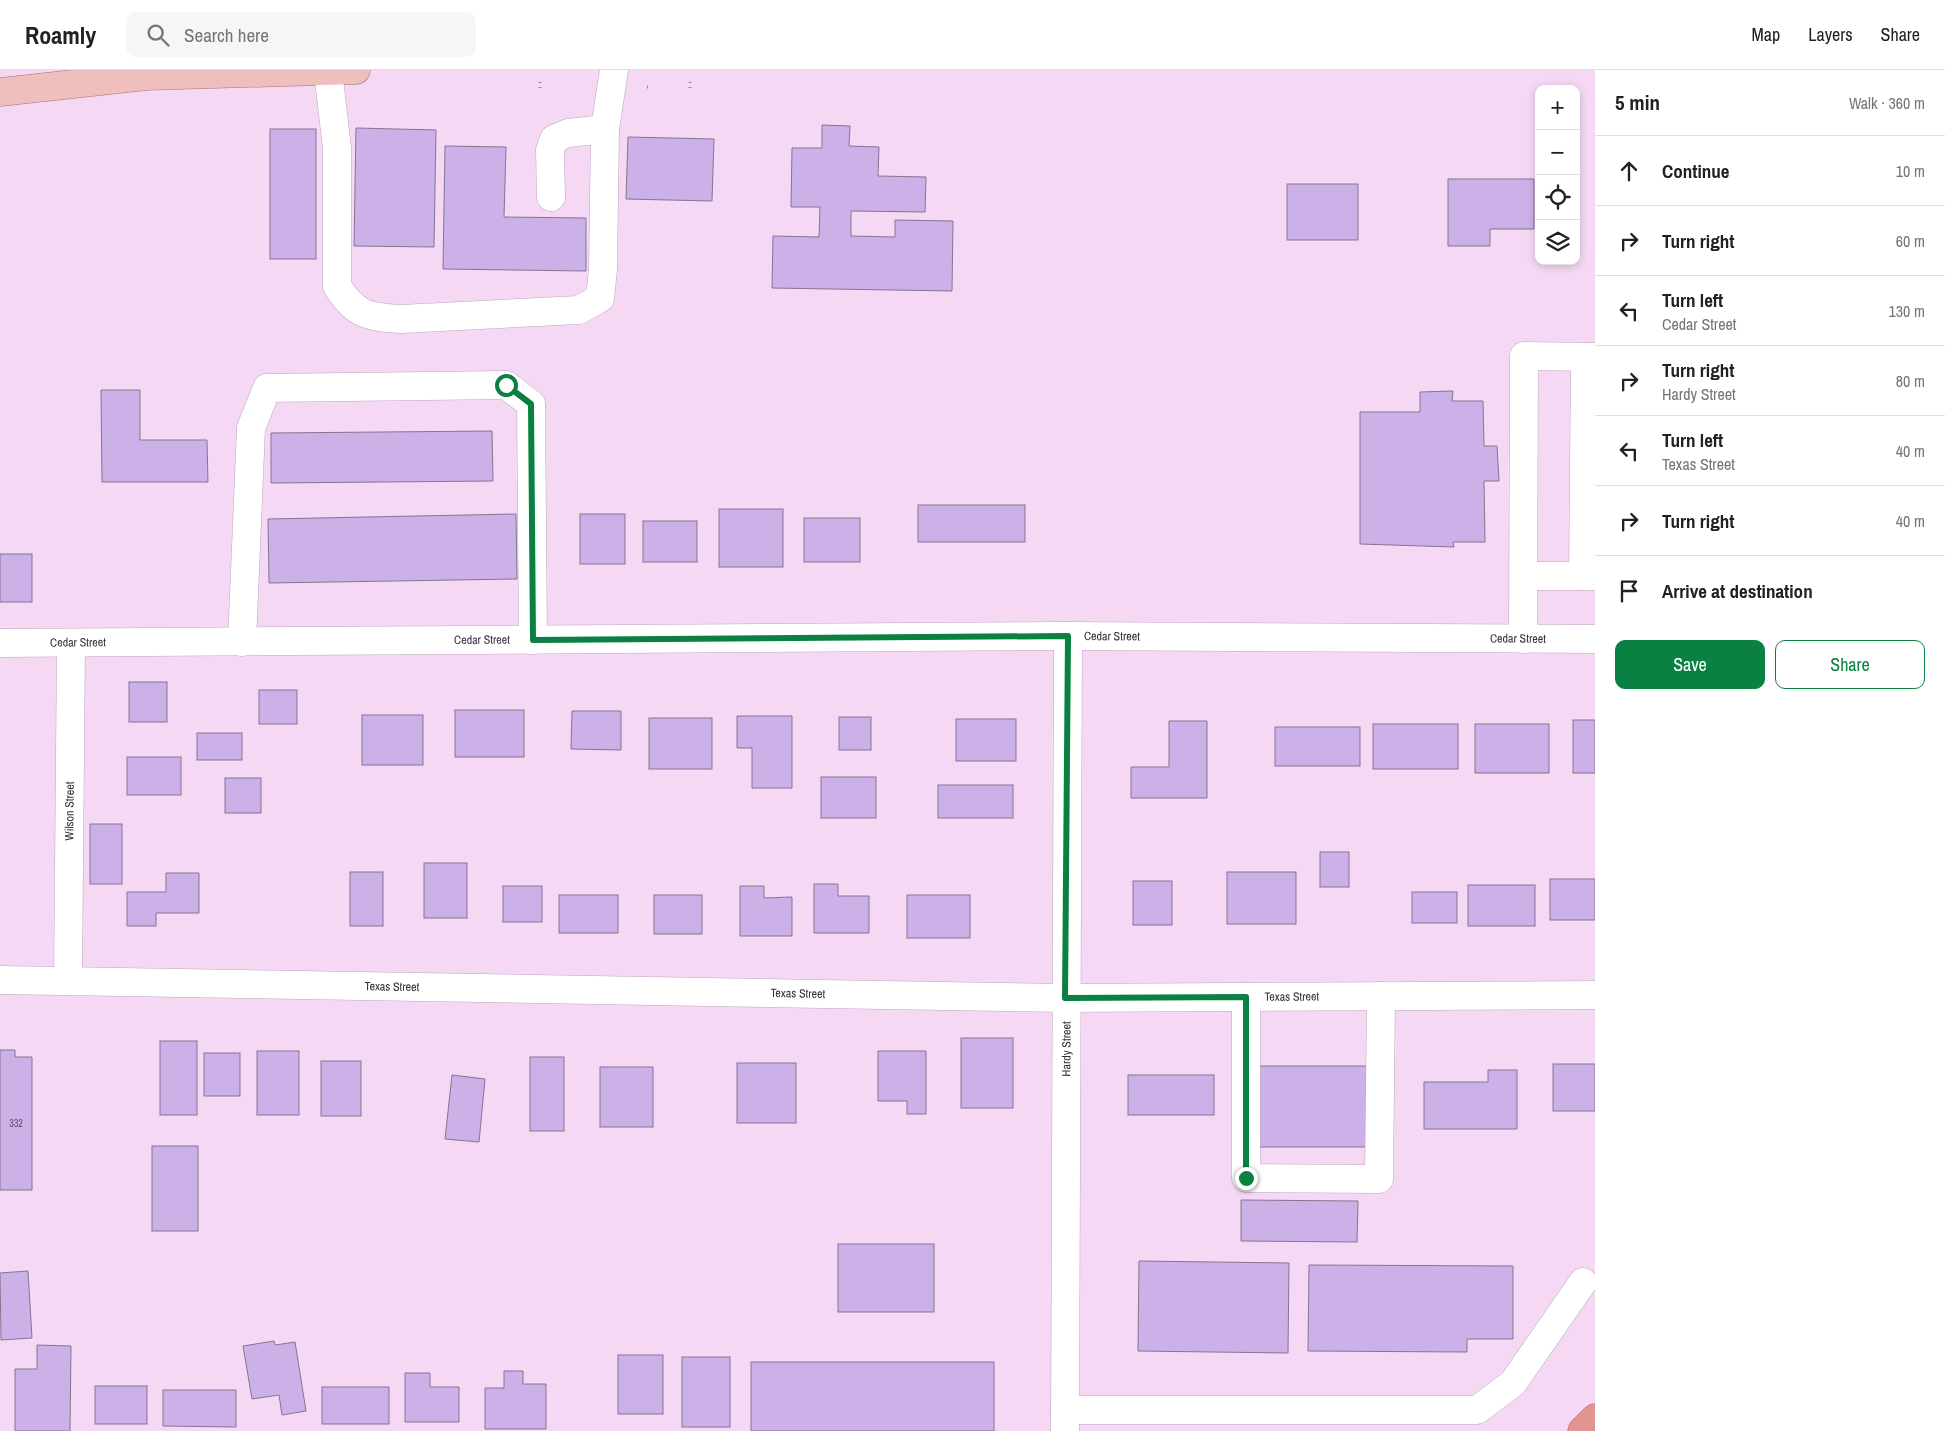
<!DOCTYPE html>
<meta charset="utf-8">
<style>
:root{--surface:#fff;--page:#f6f6f6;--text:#202124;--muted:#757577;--line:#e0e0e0;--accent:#0b8043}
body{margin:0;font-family:"Archivo Narrow",sans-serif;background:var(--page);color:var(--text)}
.controls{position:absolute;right:15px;top:15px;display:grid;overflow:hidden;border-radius:10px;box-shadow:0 2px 8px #0003}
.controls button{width:45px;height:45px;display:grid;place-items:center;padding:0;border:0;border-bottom:1px solid var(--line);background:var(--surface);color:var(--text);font:25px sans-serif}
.stop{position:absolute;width:15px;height:15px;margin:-11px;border:4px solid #0b8043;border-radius:50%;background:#fff}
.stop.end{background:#0b8043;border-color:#fff;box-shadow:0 1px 5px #0008}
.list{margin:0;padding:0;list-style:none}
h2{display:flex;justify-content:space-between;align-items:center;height:65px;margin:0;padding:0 20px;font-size:21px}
h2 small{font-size:16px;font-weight:400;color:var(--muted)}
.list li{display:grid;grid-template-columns:32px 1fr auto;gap:15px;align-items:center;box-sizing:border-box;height:70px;padding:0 20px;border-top:1px solid var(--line)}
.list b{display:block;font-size:19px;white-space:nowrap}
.list p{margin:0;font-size:16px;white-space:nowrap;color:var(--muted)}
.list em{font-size:16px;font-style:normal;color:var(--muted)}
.actions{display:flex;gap:10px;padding:15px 20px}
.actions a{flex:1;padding:11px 0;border:1px solid var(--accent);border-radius:10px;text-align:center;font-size:18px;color:var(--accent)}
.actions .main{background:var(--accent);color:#fff}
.icon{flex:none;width:28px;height:28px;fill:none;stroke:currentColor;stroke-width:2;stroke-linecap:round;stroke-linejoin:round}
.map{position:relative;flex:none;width:1595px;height:1361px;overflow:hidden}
header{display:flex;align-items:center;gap:30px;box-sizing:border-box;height:70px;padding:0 25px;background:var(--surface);border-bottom:1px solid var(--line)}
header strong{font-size:24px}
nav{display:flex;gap:28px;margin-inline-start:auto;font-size:18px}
.search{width:350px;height:45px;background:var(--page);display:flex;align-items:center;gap:12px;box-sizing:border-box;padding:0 18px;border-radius:10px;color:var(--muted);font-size:19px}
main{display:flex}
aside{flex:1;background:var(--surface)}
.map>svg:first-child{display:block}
.building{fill:#ccb0e8;stroke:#847593}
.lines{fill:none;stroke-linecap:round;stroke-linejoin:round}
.minor-casing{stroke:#bfa5c0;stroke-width:29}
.major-casing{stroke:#a67171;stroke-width:29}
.highway-casing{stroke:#a67171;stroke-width:29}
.path{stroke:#998599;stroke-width:3;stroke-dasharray:1 4;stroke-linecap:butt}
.minor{stroke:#fff;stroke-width:28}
.major{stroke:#eebfbc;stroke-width:28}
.highway{stroke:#e29590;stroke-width:28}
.route{stroke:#0b8043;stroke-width:6}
.labels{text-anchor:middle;stroke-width:4.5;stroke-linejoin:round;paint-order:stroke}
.number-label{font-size:10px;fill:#5d4e64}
.street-label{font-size:12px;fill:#382d38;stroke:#fee7fe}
</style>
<header>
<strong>Roamly</strong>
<div class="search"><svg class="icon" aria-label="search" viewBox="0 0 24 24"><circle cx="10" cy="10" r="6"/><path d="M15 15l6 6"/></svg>Search here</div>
<nav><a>Map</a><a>Layers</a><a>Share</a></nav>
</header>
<main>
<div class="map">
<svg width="1595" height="1361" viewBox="0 0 1595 1361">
<rect width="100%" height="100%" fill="#f4d8f4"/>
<!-- building -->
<g class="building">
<path d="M822 55 850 56 849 76 879 77 878 106 926 107 925 142 851 141V166L895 167V150L953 151 952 221 772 218 773 166 819 167 820 137H791L792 78H822Z"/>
<path d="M356 58 436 60 434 177 354 176Z"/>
<rect x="270" y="59" width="46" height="130"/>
<path d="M628 67 714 69 712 131 626 129Z"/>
<path d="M445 76 506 77 504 147 586 148V201L443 199Z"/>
<path d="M1448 109H1534V159H1490V176H1448Z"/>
<rect x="1287" y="114" width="71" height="56"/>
<path d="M101 320H140V370H207L208 412H102Z"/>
<path d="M1453 321 1452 331H1483L1484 376H1497L1499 411H1484L1485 472H1453L1454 477 1360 474V342H1420V322Z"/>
<path d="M492 361 493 411 271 413V363Z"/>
<rect x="918" y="435" width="107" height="37"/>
<rect x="719" y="439" width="64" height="58"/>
<path d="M516 444 517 509 269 513 268 449Z"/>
<rect x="580" y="444" width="45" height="50"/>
<rect x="804" y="448" width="56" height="44"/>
<rect x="643" y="451" width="54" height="41"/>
<rect x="0" y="484" width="32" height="48"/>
<rect x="129" y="612" width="38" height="40"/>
<rect x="259" y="620" width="38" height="34"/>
<rect x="455" y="640" width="69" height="47"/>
<path d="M572 641H621V680L571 679Z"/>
<rect x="362" y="645" width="61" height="50"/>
<path d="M737 646H792V718H752V678H737Z"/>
<rect x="839" y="647" width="32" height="33"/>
<rect x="649" y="648" width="63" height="51"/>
<rect x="956" y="649" width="60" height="42"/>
<rect x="1573" y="650" width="22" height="53"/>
<path d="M1169 651H1207V728H1131V697H1169Z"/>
<rect x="1373" y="654" width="85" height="45"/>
<rect x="1475" y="654" width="74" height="49"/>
<rect x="1275" y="657" width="85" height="39"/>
<rect x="197" y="663" width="45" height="27"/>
<rect x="127" y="687" width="54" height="38"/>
<rect x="821" y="707" width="55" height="41"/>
<rect x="225" y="708" width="36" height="35"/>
<rect x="938" y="715" width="75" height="33"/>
<rect x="90" y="754" width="32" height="60"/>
<rect x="1320" y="782" width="29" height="35"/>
<rect x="424" y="793" width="43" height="55"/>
<rect x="350" y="802" width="33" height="54"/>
<rect x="1227" y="802" width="69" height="52"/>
<path d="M166 803H199V843H156V856H127V822H166Z"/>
<rect x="1550" y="809" width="45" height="41"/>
<rect x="1133" y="811" width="39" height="44"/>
<path d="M814 814H838V826H869V863H814Z"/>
<rect x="1468" y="815" width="67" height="41"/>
<rect x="503" y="816" width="39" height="36"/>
<path d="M740 816H764V828L792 827V866H740Z"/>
<rect x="1412" y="822" width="45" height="31"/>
<rect x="559" y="825" width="59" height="38"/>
<rect x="654" y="825" width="48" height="39"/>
<rect x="907" y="825" width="63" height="43"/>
<rect x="961" y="968" width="52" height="70"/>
<rect x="160" y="971" width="37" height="74"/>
<path d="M0 980H15V987H32V1120H0Z"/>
<rect x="257" y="981" width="42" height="64"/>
<path d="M878 981H926V1044H907V1031H878Z"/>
<rect x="204" y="983" width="36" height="43"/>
<rect x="530" y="987" width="34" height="74"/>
<rect x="321" y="991" width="40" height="55"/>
<rect x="737" y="993" width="59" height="60"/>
<rect x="1553" y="994" width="42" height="47"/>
<rect x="1251" y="996" width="117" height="81"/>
<rect x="600" y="997" width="53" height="60"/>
<path d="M1488 1000H1517V1059H1424V1012H1488Z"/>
<path d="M452 1005 485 1009 479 1072 445 1069Z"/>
<rect x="1128" y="1005" width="86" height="40"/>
<rect x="152" y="1076" width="46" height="85"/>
<path d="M1241 1130 1358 1131 1357 1172 1241 1171Z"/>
<rect x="838" y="1174" width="96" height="68"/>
<path d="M1139 1191 1289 1193 1288 1283 1138 1281Z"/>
<path d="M1309 1195 1513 1196V1269H1467V1282L1308 1281Z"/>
<path d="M28 1201 32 1268 1 1270 0 1203Z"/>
<path d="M274 1271 275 1275 295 1272 306 1341 282 1345 279 1325 252 1329 243 1276Z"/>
<path d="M37 1275 71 1276 70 1361H15V1299H37Z"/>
<rect x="618" y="1285" width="45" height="59"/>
<rect x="682" y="1287" width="48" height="70"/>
<rect x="751" y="1292" width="243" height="69"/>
<path d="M504 1301H523V1314H546V1359H485V1318H504Z"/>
<path d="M405 1303H430V1317H459V1352H405Z"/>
<rect x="95" y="1316" width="52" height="38"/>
<rect x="322" y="1317" width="67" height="37"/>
<path d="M163 1320H236V1357L163 1356Z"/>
</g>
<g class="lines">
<defs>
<g id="minor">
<path d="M328 1 337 78V216C355 245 368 247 401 249L579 240 600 228 603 199 605 59 614 0"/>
<path d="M551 127 550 80 554 69 568 63 605 59"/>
<path d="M1524 506H1595"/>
<path d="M1583 506 1585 287"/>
<path d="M1523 569 1524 286 1595 287"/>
<path d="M242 572 251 358 267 318 506 315 531 334 533 570"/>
<path id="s1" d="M0 573 1068 566 1595 569"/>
<path id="s2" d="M0 910 1065 928 1595 925"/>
<path id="s3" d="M68 910 71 573"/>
<path d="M1246 927V1108L1379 1109 1381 926"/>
<path d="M1065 1340H1477L1513 1313 1583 1212"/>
<path id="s4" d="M1065 1361 1068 566"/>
</g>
<path id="major" d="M0 22 146 6 356 0"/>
<path id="highway" d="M1582 1361 1595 1348"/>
</defs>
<!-- minor casing -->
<use href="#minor" class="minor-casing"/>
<!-- major casing -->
<use href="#major" class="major-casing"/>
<!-- highway casing -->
<use href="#highway" class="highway-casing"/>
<!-- path -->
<g class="path">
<path d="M540 12V18"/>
<path d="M690 12V18"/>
<path d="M647 17H651"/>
</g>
<!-- minor -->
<use href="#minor" class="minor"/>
<!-- major -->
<use href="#major" class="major"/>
<!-- highway -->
<use href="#highway" class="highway"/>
</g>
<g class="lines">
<!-- route -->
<path class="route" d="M506 315 531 334 533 570 1068 566 1065 928 1246 927V1108"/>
</g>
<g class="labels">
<!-- number labels -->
<g class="number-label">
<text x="16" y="1057">332</text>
</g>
<!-- street labels -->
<g class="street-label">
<text dy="4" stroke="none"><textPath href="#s1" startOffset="1112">Cedar Street</textPath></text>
<text dy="4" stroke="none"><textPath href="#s1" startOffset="1518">Cedar Street</textPath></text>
<text dy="4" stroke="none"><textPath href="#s1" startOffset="482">Cedar Street</textPath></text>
<text dy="4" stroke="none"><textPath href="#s1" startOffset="78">Cedar Street</textPath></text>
<text dy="4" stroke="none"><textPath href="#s3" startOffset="169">Wilson Street</textPath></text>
<text dy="4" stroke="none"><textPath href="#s2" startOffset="392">Texas Street</textPath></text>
<text dy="4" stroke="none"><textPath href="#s2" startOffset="798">Texas Street</textPath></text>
<text dy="4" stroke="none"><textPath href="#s2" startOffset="1292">Texas Street</textPath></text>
<text dy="4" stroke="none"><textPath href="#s4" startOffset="382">Hardy Street</textPath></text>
</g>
</g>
</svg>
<div class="controls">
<button>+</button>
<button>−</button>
<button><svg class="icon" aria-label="locate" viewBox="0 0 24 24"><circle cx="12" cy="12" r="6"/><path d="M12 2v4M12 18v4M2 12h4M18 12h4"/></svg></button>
<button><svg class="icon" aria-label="layers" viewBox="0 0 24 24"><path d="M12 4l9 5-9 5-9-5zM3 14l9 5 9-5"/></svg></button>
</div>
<div class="stop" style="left:506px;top:315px"></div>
<div class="stop end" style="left:1246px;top:1108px"></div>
</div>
<aside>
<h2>5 min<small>Walk · 360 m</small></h2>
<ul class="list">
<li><svg class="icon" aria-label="ahead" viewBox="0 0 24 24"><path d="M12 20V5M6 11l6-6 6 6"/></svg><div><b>Continue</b></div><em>10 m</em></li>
<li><svg class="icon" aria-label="right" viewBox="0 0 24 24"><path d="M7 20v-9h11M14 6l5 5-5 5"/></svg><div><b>Turn right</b></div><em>60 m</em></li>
<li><svg class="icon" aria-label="left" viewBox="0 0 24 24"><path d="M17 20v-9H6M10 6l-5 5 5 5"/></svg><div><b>Turn left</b><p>Cedar Street</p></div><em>130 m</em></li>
<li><svg class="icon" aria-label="right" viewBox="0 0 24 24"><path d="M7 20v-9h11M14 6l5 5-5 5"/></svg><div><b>Turn right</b><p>Hardy Street</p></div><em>80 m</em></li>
<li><svg class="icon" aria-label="left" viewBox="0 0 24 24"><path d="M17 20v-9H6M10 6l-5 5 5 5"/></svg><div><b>Turn left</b><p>Texas Street</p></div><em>40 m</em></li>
<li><svg class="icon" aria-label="right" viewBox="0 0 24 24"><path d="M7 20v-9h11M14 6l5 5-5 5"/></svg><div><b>Turn right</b></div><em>40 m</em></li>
<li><svg class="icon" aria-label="arrive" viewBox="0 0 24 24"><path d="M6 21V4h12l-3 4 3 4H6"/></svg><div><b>Arrive at destination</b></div></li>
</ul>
<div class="actions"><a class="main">Save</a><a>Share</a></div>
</aside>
</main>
